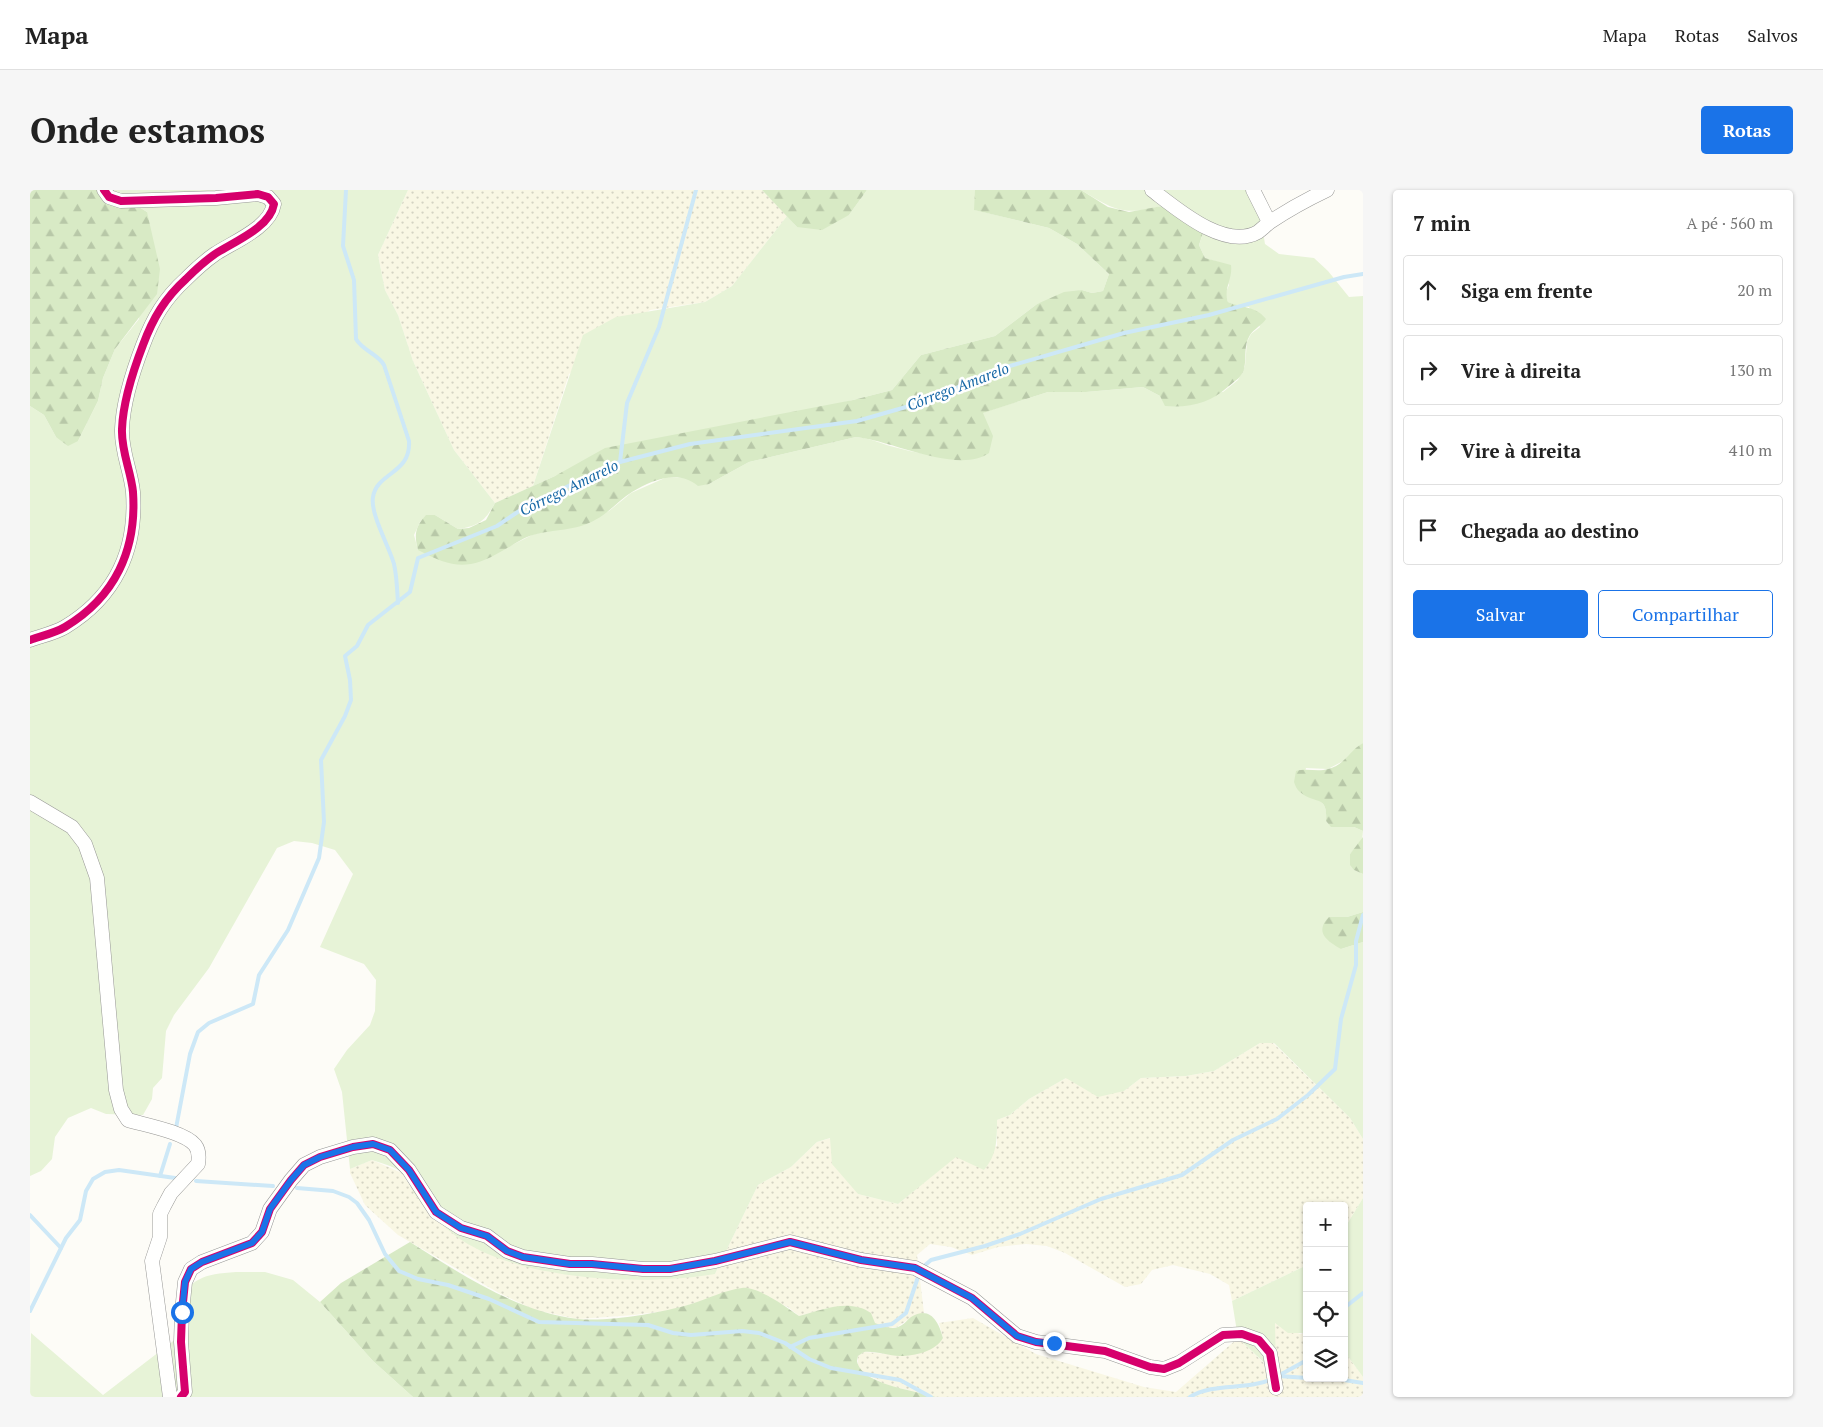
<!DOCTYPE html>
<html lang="pt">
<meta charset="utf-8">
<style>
:root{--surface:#fff;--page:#f6f6f6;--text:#222;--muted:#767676;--line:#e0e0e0;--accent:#1a73e8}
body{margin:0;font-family:"PT Serif",serif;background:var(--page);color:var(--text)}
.controls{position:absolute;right:15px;bottom:15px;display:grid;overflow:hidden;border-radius:5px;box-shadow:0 1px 4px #0004}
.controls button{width:45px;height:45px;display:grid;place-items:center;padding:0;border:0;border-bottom:1px solid var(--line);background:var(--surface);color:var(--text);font:25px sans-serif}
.stop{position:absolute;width:15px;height:15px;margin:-11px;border:4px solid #1a73e8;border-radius:50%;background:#fff}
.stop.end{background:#1a73e8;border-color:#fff;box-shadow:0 1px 5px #0008}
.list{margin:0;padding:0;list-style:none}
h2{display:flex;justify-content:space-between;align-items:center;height:65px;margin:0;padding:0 20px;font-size:21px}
h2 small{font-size:16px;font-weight:400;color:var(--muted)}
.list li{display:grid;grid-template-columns:32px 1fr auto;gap:15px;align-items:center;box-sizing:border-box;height:70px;margin:0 10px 10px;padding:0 10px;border:1px solid var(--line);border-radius:5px}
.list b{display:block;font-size:19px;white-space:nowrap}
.list em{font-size:16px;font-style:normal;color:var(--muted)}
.actions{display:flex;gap:10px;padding:15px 20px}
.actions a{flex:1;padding:11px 0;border:1px solid var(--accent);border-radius:5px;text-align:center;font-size:18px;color:var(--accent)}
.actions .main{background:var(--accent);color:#fff}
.icon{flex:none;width:28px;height:28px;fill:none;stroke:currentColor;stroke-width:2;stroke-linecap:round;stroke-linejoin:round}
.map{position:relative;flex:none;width:1333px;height:1207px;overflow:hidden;border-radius:5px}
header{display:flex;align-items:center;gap:30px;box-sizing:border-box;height:70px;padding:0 25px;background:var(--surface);border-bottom:1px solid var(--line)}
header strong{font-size:24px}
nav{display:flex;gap:28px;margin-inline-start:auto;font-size:18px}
.intro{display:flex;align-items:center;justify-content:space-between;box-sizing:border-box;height:120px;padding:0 30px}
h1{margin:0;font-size:35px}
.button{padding:12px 22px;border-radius:5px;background:var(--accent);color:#fff;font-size:18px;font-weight:700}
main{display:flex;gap:30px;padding:0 30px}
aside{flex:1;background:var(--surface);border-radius:5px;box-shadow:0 1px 4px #0004}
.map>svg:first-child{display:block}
.farmland{fill:url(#farmland-dots)}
.grass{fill:#e7f3d7}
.forest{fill:url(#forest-firs)}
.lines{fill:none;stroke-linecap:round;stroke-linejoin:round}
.stream{stroke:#cde8f7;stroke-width:4}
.minor-casing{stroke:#979795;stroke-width:15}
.minor{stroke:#fffffe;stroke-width:14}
.cycleway-casing{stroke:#fff;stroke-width:11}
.cycleway{stroke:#d6006c;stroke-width:8}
.route{stroke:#1a73e8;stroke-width:6}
.labels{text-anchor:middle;stroke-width:5;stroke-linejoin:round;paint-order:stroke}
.water-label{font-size:15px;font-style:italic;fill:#1768a6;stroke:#fff}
</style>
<header>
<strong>Mapa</strong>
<nav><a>Mapa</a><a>Rotas</a><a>Salvos</a></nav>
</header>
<div class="intro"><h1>Onde estamos</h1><a class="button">Rotas</a></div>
<main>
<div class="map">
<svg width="1333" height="1207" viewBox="0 0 1333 1207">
<defs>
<pattern id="farmland-dots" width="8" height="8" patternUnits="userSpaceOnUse" patternTransform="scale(1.25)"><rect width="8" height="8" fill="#f9f7e4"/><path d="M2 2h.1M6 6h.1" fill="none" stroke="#d4d3c3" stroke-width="1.8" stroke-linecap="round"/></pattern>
<pattern id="forest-firs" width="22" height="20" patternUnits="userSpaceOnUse" patternTransform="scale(1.25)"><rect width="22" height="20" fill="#d8eac5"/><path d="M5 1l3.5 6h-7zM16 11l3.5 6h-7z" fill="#b8c8a8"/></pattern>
</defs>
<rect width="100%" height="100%" fill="#fdfcf7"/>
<!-- farmland -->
<g class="farmland">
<path d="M378 0H732L757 26 702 96 675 112 620 120 539 184 503 296 465 313 424 260 383 171 368 125 355 100 348 65Z"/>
<path d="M1230 853H1243L1320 928 1333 949V1008L1314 1039V1016H1277V1075L1202 1111 1199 1095 1180 1084 1143 1075 1122 1080 1111 1094 1095 1097 1035 1063 1017 1056 996 1054 968 1057 942 1065 921 1057 900 1054 887 1065 894 1123 882 1127 867 1137 859 1138 798 1118 769 1126 758 1117 713 1098 642 1120 604 1125 548 1129 505 1120 469 1103 368 1045 335 1015 320 983V979L342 970 372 983 385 1004 685 1084 728 995 761 977 787 952 801 948 828 1004 868 1014 926 966 967 956V930L980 925 999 909 1036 888 1094 901 1111 888 1156 886 1184 881Z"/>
<path d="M943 1128 1006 1164 1114 1197 1146 1202 1208 1148 1245 1184V1133L1270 1144 1277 1143V1188H1314V1161L1333 1187V1207H906L856 1195 831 1181 828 1176V1166L834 1162 858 1164 913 1148 909 1133Z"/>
</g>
<!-- grass -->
<g class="grass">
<path d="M82 0H378L348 65 355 100 368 125 383 171 424 260 465 313C455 331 449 336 428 339L405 325 390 332 384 345 388 360 480 356 502 345 579 321 601 303 637 287 658 288 679 294 719 272 826 247C844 249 848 253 864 257 886 263 909 267 933 269L952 223 1018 202H1056L1113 197 1130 206 1193 202 1208 190 1215 176 1217 152 1221 144 1230 137 1219 117 1207 116 1198 112 1195 104 1199 95 1188 72 1175 68 1169 55 1174 41 1132 16C1093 26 1084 20 1051 0H1223L1229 17 1235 54 1249 64 1284 68 1298 81 1319 107 1333 106V553L1317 569 1298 579 1276 578 1270 602C1288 610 1298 609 1296 631L1301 636 1324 637 1333 641 1332 651 1320 664 1324 680 1333 684V722L1317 727H1299L1311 759 1333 752V949L1320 928 1244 853H1230L1184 881 1156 886 1111 888 1094 901 1068 907 1036 888 999 909 980 925 967 930C967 950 967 965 954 980L926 967 868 1014 828 1004 802 974 800 948 787 952 761 977 728 995 685 1084C614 1096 496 1091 433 1051 416 1040 396 1020 384 1003 380 997 378 989 373 984 367 977 351 973 342 970L320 979 312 902 304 879 317 860 340 835 345 821 346 790 334 774 290 757 323 684 305 660 282 653 264 651 247 658 179 778 144 825 136 841 132 888 123 898 122 909 113 925 76 924 61 918 38 928 25 947 22 969 11 981 0 986V216L14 225 26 247 48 251 68 211 73 188 85 159 109 129 117 22Z"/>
<path d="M837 0H945V20L1019 38 1047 54 1079 84 1073 101 1062 103 1052 100 1007 114 965 146 891 165 862 200 525 286 503 296 553 145 586 127 675 112 702 96 757 26 767 37 819 25Z"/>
<path d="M1333 1008V1187L1314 1161V1039Z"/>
<path d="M1277 1075V1143H1258L1245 1133 1246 1184 1208 1148 1202 1111Z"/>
<path d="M206 1082H235L263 1090 290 1112 343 1171 383 1207H0L1 1143 73 1205 151 1145 145 1117C161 1088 173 1084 206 1082Z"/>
</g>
<!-- forest -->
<g class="forest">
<path d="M0 0H82L117 22 130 79 127 104 85 159 73 188 68 211 48 251 38 256 26 247 14 225 0 216Z"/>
<path d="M732 0H837L819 25 792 40 767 37Z"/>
<path d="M945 0H1051L1078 17 1099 22 1132 16 1174 40 1169 55 1175 68 1201 75C1203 89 1193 99 1198 112 1212 118 1226 116 1236 129 1232 135 1224 139 1220 145 1213 156 1217 168 1214 179 1211 188 1206 190 1199 196 1180 213 1161 218 1135 216L1130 206 1113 197 1056 202H1018L953 223 963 246 959 263C929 285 860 250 826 247L719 272 679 294 668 296C648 279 622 290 602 302 589 310 579 323 565 330 546 341 524 339 503 345 492 348 482 356 472 361 438 381 422 378 388 360 384 345 385 337 396 325H405L428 339 439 338 456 330 465 313 525 286 575 258 823 210 862 200 891 165 965 146 1007 114 1034 102 1052 100 1062 103 1073 101 1079 84 1047 54 1019 38 944 20Z"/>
<path d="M1333 553V641L1324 637H1301L1296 631C1298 604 1285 615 1270 602 1267 600 1265 595 1264 592L1266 581C1277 578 1288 582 1298 579 1315 575 1320 560 1333 553Z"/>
<path d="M1333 647V684L1324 680 1320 675V664Z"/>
<path d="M1333 722V752L1311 759C1297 751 1284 742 1299 727H1317Z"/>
<path d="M380 1052C431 1084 487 1122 548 1129 579 1132 631 1123 661 1114 677 1109 695 1100 712 1098 727 1096 757 1117 769 1126 792 1120 819 1108 841 1123L845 1133C853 1136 861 1140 868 1137 874 1135 877 1130 881 1127 900 1115 909 1132 913 1148 906 1161 885 1166 870 1166 858 1166 847 1161 834 1162L828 1166 827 1171C831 1195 888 1201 906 1207H383L343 1171 290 1112 311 1093Z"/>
</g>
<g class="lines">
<!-- stream -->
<g class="stream">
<path d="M316 0 313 56 324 90 326 149C333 161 348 164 354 175L379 251C381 284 347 282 343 307 340 324 359 356 364 374 367 387 367 400 368 413"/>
<path d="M590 272 597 213 629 137 666 0"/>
<path d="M146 938 160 864 168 842 179 833 223 814 229 785 258 740 289 668 294 632 291 570 315 526 321 510 320 490 315 466 327 456 338 435 380 402 388 368 467 336 495 317 586 273 660 254 827 231 897 211 966 180 1094 143 1179 125 1314 87 1333 84"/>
<path d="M130 986 140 954"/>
<path d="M166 991 243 996"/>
<path d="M267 998 303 1001 319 1007 327 1013 339 1030 355 1064 369 1081 388 1089 418 1095 459 1109 509 1132 618 1135 643 1143 661 1145 712 1141 729 1143 755 1153 779 1169 801 1178 870 1190 901 1207"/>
<path d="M0 1025 31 1058"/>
<path d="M893 1077 901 1070 955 1056 990 1044 1071 1009 1152 985 1203 950 1247 929 1278 905 1305 879 1311 829 1326 775V751L1333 725"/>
<path d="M1314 1118 1333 1103"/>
<path d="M0 1121 36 1048 50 1030 56 1001 63 989 75 982 89 980 145 988"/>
<path d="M760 1157 779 1148 862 1134 876 1123 889 1084"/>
<path d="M1248 1186 1277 1170"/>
<path d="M1249 1186 1277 1188"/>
<path d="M1302 1188 1333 1193"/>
<path d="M1160 1207C1184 1192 1216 1201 1242 1189"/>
</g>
<defs>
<g id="minor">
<path d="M1122 0C1147 19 1195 61 1228 42 1232 39 1236 35 1240 32 1258 20 1278 9 1297 0"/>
<path d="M1223 0 1239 32"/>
<path d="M0 450C11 446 25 443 35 437 85 407 107 360 103 302 101 281 91 261 92 239 93 211 103 181 113 155 123 128 135 108 156 89 165 80 175 71 185 64 203 52 240 38 244 14L238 7 228 4 186 8 91 11 79 7 74 0"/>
<path d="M0 612 42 637 55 654 67 688 86 900 91 919 98 930C115 935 154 942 165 955 169 960 169 968 168 974L141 1003 134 1016 130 1024V1047L122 1071 140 1207"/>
<path d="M151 1207 155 1202 151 1152 152 1122 155 1092 161 1079 172 1072 222 1053 232 1042 240 1019 261 990 274 975 290 967 323 957 343 954 360 960 379 980 406 1022 431 1038 457 1046 477 1061 493 1067 540 1074H562L613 1079H640L685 1071 760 1052 831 1070 885 1078 942 1108 987 1146 1006 1152 1075 1161 1120 1177 1134 1179 1149 1173 1193 1145 1212 1144 1229 1150 1240 1163 1246 1198"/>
</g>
</defs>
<!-- minor casing -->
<use href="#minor" class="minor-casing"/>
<!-- minor -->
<use href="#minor" class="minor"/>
<defs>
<g id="cycleway">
<path d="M0 450C11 446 25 443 35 437 85 407 107 360 103 302 101 281 91 261 92 239 93 211 103 181 113 155 123 128 135 108 156 89 165 80 175 71 185 64 203 52 240 38 244 14L238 7 228 4 186 8 91 11 79 7 74 0"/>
<path d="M151 1207 155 1202 151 1152 152 1122 155 1092 161 1079 172 1072 222 1053 232 1042 240 1019 261 990 274 975 290 967 323 957 343 954 360 960 379 980 406 1022 431 1038 457 1046 477 1061 493 1067 540 1074H562L613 1079H640L685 1071 760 1052 831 1070 885 1078 942 1108 987 1146 1006 1152 1075 1161 1120 1177 1134 1179 1149 1173 1193 1145 1212 1144 1229 1150 1240 1163 1246 1198"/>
</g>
</defs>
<!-- cycleway casing -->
<use href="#cycleway" class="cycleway-casing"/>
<!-- cycleway -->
<use href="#cycleway" class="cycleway"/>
</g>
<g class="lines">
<!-- route -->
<path class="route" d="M152 1122 155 1092 161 1079 172 1072 222 1053 232 1042 240 1019 261 990 274 975 290 967 323 957 343 954 360 960 379 980 406 1022 431 1038 457 1046 477 1061 493 1067 540 1074H562L613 1079H640L685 1071 760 1052 831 1070 885 1078 942 1108 987 1146 1006 1152 1024 1153"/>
</g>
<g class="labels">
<!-- water labels -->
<g class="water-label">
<text transform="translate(928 197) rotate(-21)" y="5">Córrego Amarelo</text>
<text transform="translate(539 298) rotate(-26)" y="5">Córrego Amarelo</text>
</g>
</g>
</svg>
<div class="controls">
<button>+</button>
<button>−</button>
<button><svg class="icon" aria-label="locate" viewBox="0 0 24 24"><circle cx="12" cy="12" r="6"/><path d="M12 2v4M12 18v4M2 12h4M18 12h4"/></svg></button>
<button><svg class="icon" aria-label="layers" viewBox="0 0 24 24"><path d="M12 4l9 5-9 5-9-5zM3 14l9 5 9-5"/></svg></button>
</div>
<div class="stop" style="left:152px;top:1122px"></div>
<div class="stop end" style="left:1024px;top:1153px"></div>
</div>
<aside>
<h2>7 min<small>A pé · 560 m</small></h2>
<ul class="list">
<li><svg class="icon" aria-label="ahead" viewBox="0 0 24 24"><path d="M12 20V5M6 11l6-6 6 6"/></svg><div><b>Siga em frente</b></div><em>20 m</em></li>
<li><svg class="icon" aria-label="right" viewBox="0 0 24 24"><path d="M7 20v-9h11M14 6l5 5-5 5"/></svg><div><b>Vire à direita</b></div><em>130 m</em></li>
<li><svg class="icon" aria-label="right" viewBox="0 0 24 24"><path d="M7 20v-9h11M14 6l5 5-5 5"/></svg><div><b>Vire à direita</b></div><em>410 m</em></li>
<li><svg class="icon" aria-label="arrive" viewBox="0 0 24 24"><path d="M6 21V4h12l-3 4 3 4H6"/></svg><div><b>Chegada ao destino</b></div></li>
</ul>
<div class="actions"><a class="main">Salvar</a><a>Compartilhar</a></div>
</aside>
</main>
